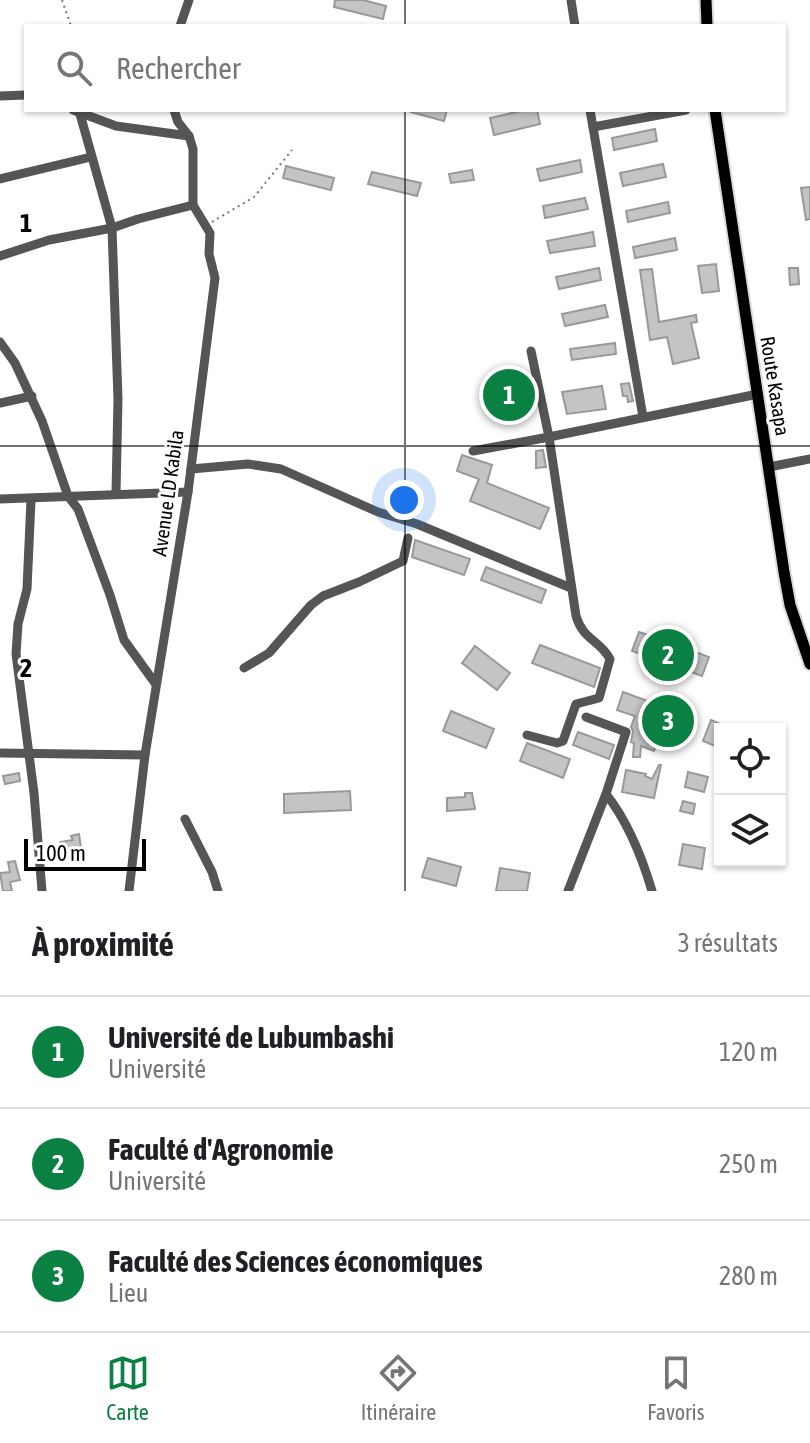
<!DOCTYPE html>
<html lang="fr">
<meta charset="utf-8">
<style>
:root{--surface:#fff;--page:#f6f6f6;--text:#202124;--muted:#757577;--line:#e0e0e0;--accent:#0b8043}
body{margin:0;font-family:"Asap Condensed",sans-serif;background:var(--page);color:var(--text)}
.controls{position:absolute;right:24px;bottom:24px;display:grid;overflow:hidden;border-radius:0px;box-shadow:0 2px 6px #0004}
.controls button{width:72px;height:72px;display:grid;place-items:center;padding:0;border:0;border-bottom:2px solid var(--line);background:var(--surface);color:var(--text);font:40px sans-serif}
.scale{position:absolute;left:24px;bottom:20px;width:122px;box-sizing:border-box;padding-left:8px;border:4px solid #000;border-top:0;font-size:22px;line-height:28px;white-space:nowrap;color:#000;-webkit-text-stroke:6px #fff;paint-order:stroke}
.you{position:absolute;left:404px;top:500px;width:28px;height:28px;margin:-20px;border:6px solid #fff;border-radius:50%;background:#1a73e8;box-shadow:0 0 0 12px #1a73e833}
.badge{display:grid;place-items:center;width:52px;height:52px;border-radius:50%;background:var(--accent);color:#fff;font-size:26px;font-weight:700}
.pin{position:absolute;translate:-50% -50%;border:4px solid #fff;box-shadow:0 2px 8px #0006}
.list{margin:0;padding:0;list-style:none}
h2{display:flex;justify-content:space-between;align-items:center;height:104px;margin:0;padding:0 32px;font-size:34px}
h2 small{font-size:26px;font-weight:400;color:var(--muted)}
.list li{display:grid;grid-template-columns:52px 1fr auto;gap:24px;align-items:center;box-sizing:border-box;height:112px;padding:0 32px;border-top:2px solid var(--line)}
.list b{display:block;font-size:30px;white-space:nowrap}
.list p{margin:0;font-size:26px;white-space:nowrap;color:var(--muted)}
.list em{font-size:26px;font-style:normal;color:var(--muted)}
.icon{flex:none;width:44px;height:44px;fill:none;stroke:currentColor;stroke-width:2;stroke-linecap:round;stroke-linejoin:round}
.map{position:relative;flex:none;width:810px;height:891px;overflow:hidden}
.search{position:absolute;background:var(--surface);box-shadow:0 2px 6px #0004;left:24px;right:24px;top:24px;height:88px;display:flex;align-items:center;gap:20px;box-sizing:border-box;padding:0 28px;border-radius:0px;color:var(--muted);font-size:30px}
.sheet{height:440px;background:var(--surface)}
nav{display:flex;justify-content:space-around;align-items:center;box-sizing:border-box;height:112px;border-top:2px solid var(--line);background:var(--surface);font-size:22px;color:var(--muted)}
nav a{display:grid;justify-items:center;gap:4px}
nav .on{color:var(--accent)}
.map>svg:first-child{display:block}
.building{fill:#c4c4c4;stroke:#999;stroke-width:2}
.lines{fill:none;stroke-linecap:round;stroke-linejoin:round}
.major-casing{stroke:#dbdbdb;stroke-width:15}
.path{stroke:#777;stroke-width:2;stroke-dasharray:2 4;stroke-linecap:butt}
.minor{stroke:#555;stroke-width:9}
.major{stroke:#000;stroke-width:11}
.grid{fill:none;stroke:#000;stroke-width:2;stroke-opacity:0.55}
.labels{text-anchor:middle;stroke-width:6;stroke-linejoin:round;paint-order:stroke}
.street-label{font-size:20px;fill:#000;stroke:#fff}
.grid-label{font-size:26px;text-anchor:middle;font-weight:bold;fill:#000;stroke:#fff;stroke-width:6;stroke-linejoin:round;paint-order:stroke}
</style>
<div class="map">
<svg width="810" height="891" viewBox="0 0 810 891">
<rect width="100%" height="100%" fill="#fff"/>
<!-- building -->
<g class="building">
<path d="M335 0H363L386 6 383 19 334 7Z"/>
<path d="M412 110H447L444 121 411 112Z"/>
<path d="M525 110H537L540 124 494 135 490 118Z"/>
<path d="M655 129 657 141 614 150 612 138Z"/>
<path d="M580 160 582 172 540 181 537 169Z"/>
<path d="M663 164 666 177 623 186 620 173Z"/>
<path d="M286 166 334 178 331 190 283 178Z"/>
<path d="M472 170 474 180 451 183 449 174Z"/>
<path d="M372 172 421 183 417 196 368 184Z"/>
<path d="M810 187V219L806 220 801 188Z"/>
<path d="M585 198 588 209 545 218 543 206Z"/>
<path d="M668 202 670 213 628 222 626 211Z"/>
<path d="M593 232 595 246 550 253 547 241Z"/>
<path d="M675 238 677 250 635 258 633 247Z"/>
<path d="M716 264 719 291 702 293 698 266Z"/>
<path d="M599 268 601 280 559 289 556 277Z"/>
<path d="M789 268H798L799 284 790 285Z"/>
<path d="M652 269 659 322 696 315 697 322 691 323 699 358 673 364 667 337 650 340 640 270Z"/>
<path d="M605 305 608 317 565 326 562 314Z"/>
<path d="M615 343 616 354 572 360 570 349Z"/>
<path d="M629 383 633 401 628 402 627 396H623L621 384Z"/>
<path d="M602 386 606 409 567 414 562 392Z"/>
<path d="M543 450 546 467 536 468V451Z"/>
<path d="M462 455 492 465 487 483 549 508 540 529 470 501 479 479 457 471Z"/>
<path d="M415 540 470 559 464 575 412 557Z"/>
<path d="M486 567 546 590 541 603 481 580Z"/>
<path d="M639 632 678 645 681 636 693 640 690 650 709 657 702 676 632 651Z"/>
<path d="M540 645 600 668 594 687 532 663Z"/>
<path d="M475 646 510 673 497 690 462 663Z"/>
<path d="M623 692 694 718 687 736 663 727 654 751 641 746 640 757H633L634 743 631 742 633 731 631 727 635 716 617 710Z"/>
<path d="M451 711 494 729 486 748 443 731Z"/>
<path d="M711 720 720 724V748L703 741Z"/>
<path d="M578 732 614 745 609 759 573 745Z"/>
<path d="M527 743 570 759 563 778 520 761Z"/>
<path d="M659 765H661L654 798 622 792 626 770 646 774 645 776 652 779Z"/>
<path d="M688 772 708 777 704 792 685 787Z"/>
<path d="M19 773 20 781 5 784 3 776Z"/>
<path d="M350 791 351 810 284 813V794Z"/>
<path d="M465 793H472L475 809 447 811V798L465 797Z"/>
<path d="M683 801 695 804 693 814 680 811Z"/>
<path d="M79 834 81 848 61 852 60 842 73 840 71 836Z"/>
<path d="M683 844 705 848 702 869 679 865Z"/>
<path d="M428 858 461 867 456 886 422 877Z"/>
<path d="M15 861 20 880 10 882 12 891H3L0 873 10 872 8 862Z"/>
<path d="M500 868 530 873 527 891H496Z"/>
</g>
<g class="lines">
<defs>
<g id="major">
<path d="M706 0 707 26"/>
<path d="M715 110 784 572 790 605 810 664"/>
</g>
</defs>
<!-- major casing -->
<use href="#major" class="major-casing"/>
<!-- path -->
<g class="path">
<path d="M62 0 71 26"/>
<path d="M212 222 254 197 292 150"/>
</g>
<!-- minor -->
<g class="minor">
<path d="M571 0 575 26"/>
<path d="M180 26 189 0"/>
<path d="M0 96 26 95"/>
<path d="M73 110 116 126 189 136"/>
<path d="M590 110 643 417"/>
<path d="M80 114 112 228 118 399 116 493"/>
<path d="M593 127 686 110"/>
<path d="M0 179 91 157"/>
<path d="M0 256 49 240 112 228 138 219 193 205"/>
<path d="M0 342 15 363 42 421 68 496 78 509 110 595 124 640 155 683"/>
<path d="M0 403 32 396"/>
<path d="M473 451 549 437 531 351"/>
<path d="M769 467 810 459"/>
<path d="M191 469 248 464 281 469 378 512 417 524 571 588"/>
<path d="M0 499 188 492"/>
<path d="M31 500 27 589 18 624 16 654 34 793 42 891"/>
<path d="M244 668 269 653 311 605 323 596 359 582 403 561 408 538"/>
<path d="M527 735 557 743 563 741 576 704 599 698 610 659C600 640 583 640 576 616L549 437 758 394"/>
<path d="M0 753 145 755"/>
<path d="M606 794C628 822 642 857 652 891"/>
<path d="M185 819 212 872 218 891"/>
<path d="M129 891 145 755 188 492 215 278 209 254 210 233 193 205V149L189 136 178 122 174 110"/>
<path d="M568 891 606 794 626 732 586 717"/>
</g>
<!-- major -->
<use href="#major" class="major"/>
</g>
<!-- grid -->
<path class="grid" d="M405 0V26M405 110V891M0 446H810"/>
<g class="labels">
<!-- street labels -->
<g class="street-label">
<text transform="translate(775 386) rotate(81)" y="7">Route Kasapa</text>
<text transform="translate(168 493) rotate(-82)" y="7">Avenue LD Kabila</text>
</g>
</g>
<g class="grid-label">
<text x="26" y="232">1</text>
<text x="26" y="677">2</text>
</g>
</svg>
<div class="controls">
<button><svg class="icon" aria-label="locate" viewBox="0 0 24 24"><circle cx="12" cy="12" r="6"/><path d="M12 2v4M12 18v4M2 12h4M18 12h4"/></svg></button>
<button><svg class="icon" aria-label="layers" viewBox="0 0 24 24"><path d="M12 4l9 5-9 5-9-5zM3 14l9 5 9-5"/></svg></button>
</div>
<div class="scale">100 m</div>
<div class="you"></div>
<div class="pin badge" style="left:509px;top:395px">1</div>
<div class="pin badge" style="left:668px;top:655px">2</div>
<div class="pin badge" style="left:668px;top:721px">3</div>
<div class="search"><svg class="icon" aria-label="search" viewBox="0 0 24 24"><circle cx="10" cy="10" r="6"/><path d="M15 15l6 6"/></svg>Rechercher</div>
</div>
<section class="sheet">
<h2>À proximité<small>3 résultats</small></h2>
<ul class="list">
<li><span class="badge">1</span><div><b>Université de Lubumbashi</b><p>Université</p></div><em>120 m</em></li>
<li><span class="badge">2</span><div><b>Faculté d'Agronomie</b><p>Université</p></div><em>250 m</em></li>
<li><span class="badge">3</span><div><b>Faculté des Sciences économiques</b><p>Lieu</p></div><em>280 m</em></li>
</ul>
</section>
<nav>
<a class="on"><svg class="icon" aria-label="map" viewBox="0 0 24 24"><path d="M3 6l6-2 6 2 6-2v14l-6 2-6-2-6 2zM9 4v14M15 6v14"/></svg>Carte</a>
<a><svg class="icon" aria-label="directions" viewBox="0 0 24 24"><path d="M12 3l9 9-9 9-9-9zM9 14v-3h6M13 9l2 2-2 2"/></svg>Itinéraire</a>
<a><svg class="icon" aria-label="saved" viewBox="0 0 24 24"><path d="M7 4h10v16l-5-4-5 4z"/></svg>Favoris</a>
</nav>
